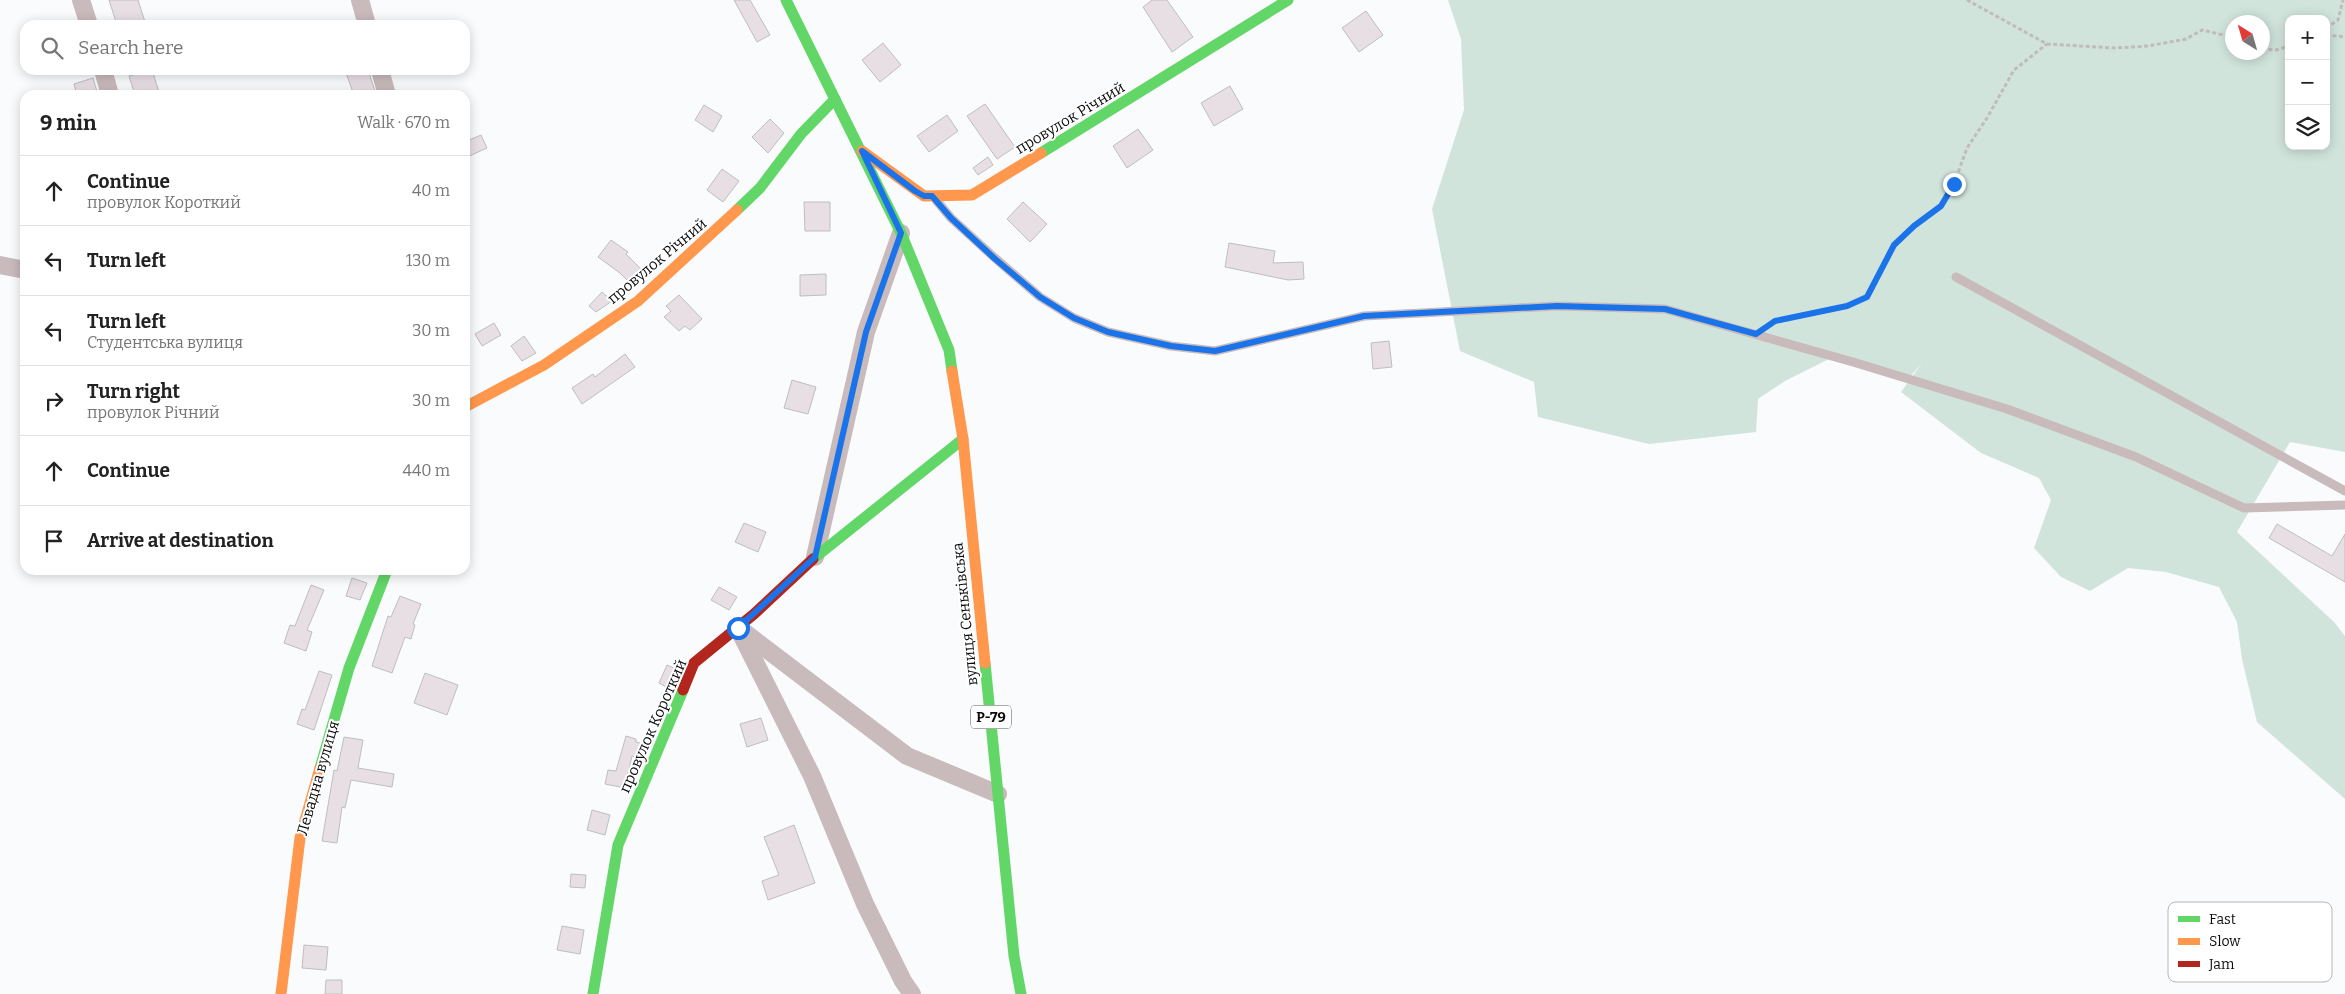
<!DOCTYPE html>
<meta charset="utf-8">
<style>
:root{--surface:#fff;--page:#f2f2f2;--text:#222;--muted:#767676;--line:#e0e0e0}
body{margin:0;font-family:Bitter,serif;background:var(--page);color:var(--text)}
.controls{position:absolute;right:15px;top:15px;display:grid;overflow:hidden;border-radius:10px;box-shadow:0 2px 12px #0003}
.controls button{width:45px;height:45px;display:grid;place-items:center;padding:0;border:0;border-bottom:1px solid var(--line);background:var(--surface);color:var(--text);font:25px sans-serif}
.compass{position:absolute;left:2225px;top:15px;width:45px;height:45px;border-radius:50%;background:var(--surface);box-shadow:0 2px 12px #0003;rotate:323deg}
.stop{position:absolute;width:15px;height:15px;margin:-11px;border:4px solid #1a73e8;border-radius:50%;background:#fff}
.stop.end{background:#1a73e8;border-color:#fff;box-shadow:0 1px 5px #0008}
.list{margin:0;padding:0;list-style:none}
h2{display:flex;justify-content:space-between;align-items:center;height:65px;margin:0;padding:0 20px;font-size:21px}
h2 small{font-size:16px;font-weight:400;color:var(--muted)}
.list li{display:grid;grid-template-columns:32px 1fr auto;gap:15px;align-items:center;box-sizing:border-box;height:70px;padding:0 20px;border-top:1px solid var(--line)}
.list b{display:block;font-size:19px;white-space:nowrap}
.list p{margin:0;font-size:16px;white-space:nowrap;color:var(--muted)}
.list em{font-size:16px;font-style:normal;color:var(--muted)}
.icon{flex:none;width:28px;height:28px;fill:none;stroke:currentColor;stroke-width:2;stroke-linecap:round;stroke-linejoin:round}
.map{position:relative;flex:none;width:2345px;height:994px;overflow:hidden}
.search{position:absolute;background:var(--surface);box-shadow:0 2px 12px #0003;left:20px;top:20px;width:450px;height:55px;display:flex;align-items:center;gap:12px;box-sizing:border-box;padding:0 18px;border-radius:15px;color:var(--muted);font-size:19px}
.panel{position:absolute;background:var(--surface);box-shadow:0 2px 12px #0003;left:20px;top:90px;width:450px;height:485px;border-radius:15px}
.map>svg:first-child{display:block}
.green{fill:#d0e4dc;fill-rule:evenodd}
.building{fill:#e8dfe4;stroke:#bebebf}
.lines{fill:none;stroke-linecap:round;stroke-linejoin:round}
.path{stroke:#c2bbbc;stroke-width:3;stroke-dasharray:4 2.5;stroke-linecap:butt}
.lane{stroke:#c9babc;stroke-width:9}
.street{stroke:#c9babc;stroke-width:18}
.fast{stroke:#63d668;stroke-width:11}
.slow{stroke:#ff974d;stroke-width:11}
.jam{stroke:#b3261e;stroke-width:11}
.route{stroke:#1a73e8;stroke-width:6}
.labels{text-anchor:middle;stroke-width:4;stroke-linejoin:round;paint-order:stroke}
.shield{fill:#fff;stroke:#555556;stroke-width:1}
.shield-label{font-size:14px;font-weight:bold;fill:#0c0c0e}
.street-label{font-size:15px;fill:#0c0c0e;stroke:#fff}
.key{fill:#fff;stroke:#b6b6b7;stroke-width:1}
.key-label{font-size:14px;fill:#0c0c0e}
</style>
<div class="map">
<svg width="2345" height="994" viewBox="0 0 2345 994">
<rect width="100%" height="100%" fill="#f9fbfd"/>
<!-- green -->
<path class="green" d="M1448 0H2345V452L2290 442 2237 532 2334 622 2345 636V799L2257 722 2242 659 2237 622 2219 587 2166 572 2128 568 2090 591 2061 577 2034 548 2051 500 2039 478 1981 453 1901 392 1922 363 1908 379 1835 356 1785 381 1758 399 1756 432 1649 444 1538 417 1534 382 1460 351 1432 209 1464 110 1461 39ZM2289 19H2326V146H2289ZM2232 22H2262V52H2232Z"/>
<!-- building -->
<g class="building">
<path d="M109 0H138L146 25H117Z"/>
<path d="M734 0H750L770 35 757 42Z"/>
<path d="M1152 0H1167L1193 37 1172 52 1143 7Z"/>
<path d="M1366 11 1383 35 1359 52 1342 28Z"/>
<path d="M883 43 901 65 880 82 862 60Z"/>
<path d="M152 70 160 95H135L129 76Z"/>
<path d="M345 70H368L375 91 363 95H354Z"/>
<path d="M93 78 98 95H77L74 84Z"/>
<path d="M1230 86 1243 109 1214 126 1201 103Z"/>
<path d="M985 104 1015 147 997 159 967 116Z"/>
<path d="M704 105 722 116 713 132 695 120Z"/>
<path d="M947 115 958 131 929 152 917 136Z"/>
<path d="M770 119 784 133 768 153 752 137Z"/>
<path d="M1138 129 1153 150 1127 168 1113 146Z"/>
<path d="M481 135 487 148 465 158V142Z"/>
<path d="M988 157 993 165 978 175 973 168Z"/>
<path d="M722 169 739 181 723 202 707 190Z"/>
<path d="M804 202H830V231H805Z"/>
<path d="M1023 202 1047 224 1030 242 1007 219Z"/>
<path d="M611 240 628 252 626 254 646 274 633 286 620 273 598 257Z"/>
<path d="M1229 243 1275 251 1273 263 1303 262 1304 279 1288 280 1225 267Z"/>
<path d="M826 274V295L800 296V275Z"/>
<path d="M602 292 612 301 596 312 589 306Z"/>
<path d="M679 295 702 319 690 330 685 326 679 331 664 317 671 311 666 306Z"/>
<path d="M494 323 501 335 482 346 475 334Z"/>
<path d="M524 336 536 353 522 361 511 346Z"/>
<path d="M1389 341 1392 367 1373 369 1371 343Z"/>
<path d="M625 354 635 367 582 404 572 388 593 374 595 377Z"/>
<path d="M792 380 816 387 808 414 784 408Z"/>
<path d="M744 523 766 532 758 552 735 542Z"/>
<path d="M2277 524 2332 556 2345 534V582L2269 538Z"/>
<path d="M352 578 367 583 360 600 346 596Z"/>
<path d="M311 585 324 590 307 630 312 632 306 651 284 643 290 625 295 626Z"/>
<path d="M719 587 737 597 729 610 711 600Z"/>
<path d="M400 596 421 604 413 624 415 625 411 639 405 637 392 673 372 666 388 616 391 617Z"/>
<path d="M667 665 676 669 668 688 659 683Z"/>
<path d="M319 671 332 675 314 730 297 724 302 709 305 710Z"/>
<path d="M425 673 458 685 447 715 414 703Z"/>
<path d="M761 718 768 740 747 747 740 724Z"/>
<path d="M626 736 636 739V742L644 744 639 758 632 756 625 788 605 784 608 770 616 771Z"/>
<path d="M344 737 363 740 358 768 394 774 392 787 351 780 345 808 342 807 337 843 322 841 333 776 334 770 337 771Z"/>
<path d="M592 810 610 815 605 835 587 830Z"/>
<path d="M794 825 815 883 768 900 762 881 779 875 764 837Z"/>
<path d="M571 874 586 875 585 888 570 887Z"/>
<path d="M562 926 584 930 580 954 557 950Z"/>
<path d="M304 945 328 947 326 970 302 968Z"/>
<path d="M326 980H342V994H325Z"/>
</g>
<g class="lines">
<!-- path -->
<g class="path">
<path d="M1967 0 2047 44 2115 48 2148 46 2186 39 2202 30 2232 37"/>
<path d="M2326 28 2338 20 2343 0"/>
<path d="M2326 35 2345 37"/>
<path d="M2262 49 2276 50 2289 46"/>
<path d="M1770 325 1775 321 1847 306 1867 297 1894 245 1914 226 1941 206 1954 184 1967 148 1987 118 2014 70 2047 44"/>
</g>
<!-- lane -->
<g class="lane">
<path d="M936 200 951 218 995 258 1040 297 1074 318 1108 332 1171 346 1215 351 1364 316 1557 306 1665 309 1853 362 2007 409 2136 457 2244 508 2345 505"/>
<path d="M1956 277 2345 491"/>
</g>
<!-- street -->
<g class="street">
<path d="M81 0 89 25"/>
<path d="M360 0 367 25"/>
<path d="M103 70 110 95"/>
<path d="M380 70 387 95"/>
<path d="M0 265 25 270"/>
<path d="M815 557 866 332 901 233"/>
<path d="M738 628 812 776 865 904 903 981 912 994"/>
<path d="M740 629 907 756 998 794"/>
</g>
<!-- fast -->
<g class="fast">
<path d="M786 0 901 233 949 350 952 371"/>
<path d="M1041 153 1288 0"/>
<path d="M737 210 760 188 801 134 835 99"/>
<path d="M813 559 963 439"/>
<path d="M985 663 1014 956 1021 994"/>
<path d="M320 768 349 668 387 570"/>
<path d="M593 994 618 845 683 690"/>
</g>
<!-- slow -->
<g class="slow">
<path d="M862 151 924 196 972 195 1041 153"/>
<path d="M952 371 963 439 985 663"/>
<path d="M465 407 544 365 638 301 737 210"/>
<path d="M281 994 300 838 320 768"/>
</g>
<!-- jam -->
<path class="jam" d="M683 690 694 663 754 614 813 559"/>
</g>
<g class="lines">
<!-- route -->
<path class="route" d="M738 628 815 557 866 332 901 233 862 151 915 191 924 196H932L951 218 994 258 1040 297 1074 318 1108 332 1171 346 1215 351 1364 316 1557 306 1665 309 1756 334 1775 321 1847 306 1867 297 1894 245 1914 226 1941 206 1954 184"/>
</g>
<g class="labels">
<!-- shield labels -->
<rect class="shield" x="971" y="705.5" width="40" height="23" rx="4"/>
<g class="shield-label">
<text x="991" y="722">Р-79</text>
</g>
<!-- street labels -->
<g class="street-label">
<text transform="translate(1070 118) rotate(-31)" y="5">провулок Рiчний</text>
<text transform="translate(657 261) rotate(-40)" y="5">провулок Річний</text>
<text transform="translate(965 614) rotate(-96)" y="5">вулиця Сенькiвська</text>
<text transform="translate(653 726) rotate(-66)" y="5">провулок Короткий</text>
<text transform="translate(318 778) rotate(-74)" y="5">Левадна вулиця</text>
</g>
</g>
<!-- legend -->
<rect x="2168" y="902" width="164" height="80" rx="8" class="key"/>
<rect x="2178" y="916" width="22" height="6" fill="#63d668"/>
<rect x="2178" y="938" width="22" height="7" fill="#ff974d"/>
<rect x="2178" y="961" width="22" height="6" fill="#b3261e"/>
<g class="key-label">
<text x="2209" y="924">Fast</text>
<text x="2209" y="946">Slow</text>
<text x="2209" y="969">Jam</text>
</g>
</svg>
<div class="controls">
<button>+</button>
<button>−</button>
<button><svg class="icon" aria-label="layers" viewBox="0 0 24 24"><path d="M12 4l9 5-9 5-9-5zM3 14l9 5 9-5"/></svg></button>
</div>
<svg class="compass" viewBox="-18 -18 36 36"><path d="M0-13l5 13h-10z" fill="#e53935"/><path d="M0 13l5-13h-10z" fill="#767676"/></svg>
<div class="stop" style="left:738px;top:628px"></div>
<div class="stop end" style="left:1954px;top:184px"></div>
<div class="search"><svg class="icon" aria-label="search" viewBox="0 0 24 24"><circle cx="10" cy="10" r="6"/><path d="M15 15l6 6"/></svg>Search here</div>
<section class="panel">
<h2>9 min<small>Walk · 670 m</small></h2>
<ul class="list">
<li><svg class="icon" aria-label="ahead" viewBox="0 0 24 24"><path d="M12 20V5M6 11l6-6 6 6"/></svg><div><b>Continue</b><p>провулок Короткий</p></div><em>40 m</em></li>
<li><svg class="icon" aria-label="left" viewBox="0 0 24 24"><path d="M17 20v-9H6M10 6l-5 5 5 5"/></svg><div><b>Turn left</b></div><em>130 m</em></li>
<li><svg class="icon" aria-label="left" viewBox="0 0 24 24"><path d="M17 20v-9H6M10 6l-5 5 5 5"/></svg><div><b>Turn left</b><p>Студентська вулиця</p></div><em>30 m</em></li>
<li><svg class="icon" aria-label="right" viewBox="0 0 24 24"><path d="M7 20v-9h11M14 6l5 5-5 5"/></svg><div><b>Turn right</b><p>провулок Рiчний</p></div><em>30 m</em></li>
<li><svg class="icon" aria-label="ahead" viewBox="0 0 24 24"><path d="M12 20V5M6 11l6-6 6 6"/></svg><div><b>Continue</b></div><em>440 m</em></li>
<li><svg class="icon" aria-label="arrive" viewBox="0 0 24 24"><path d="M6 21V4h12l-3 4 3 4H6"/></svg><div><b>Arrive at destination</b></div></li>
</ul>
</section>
</div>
